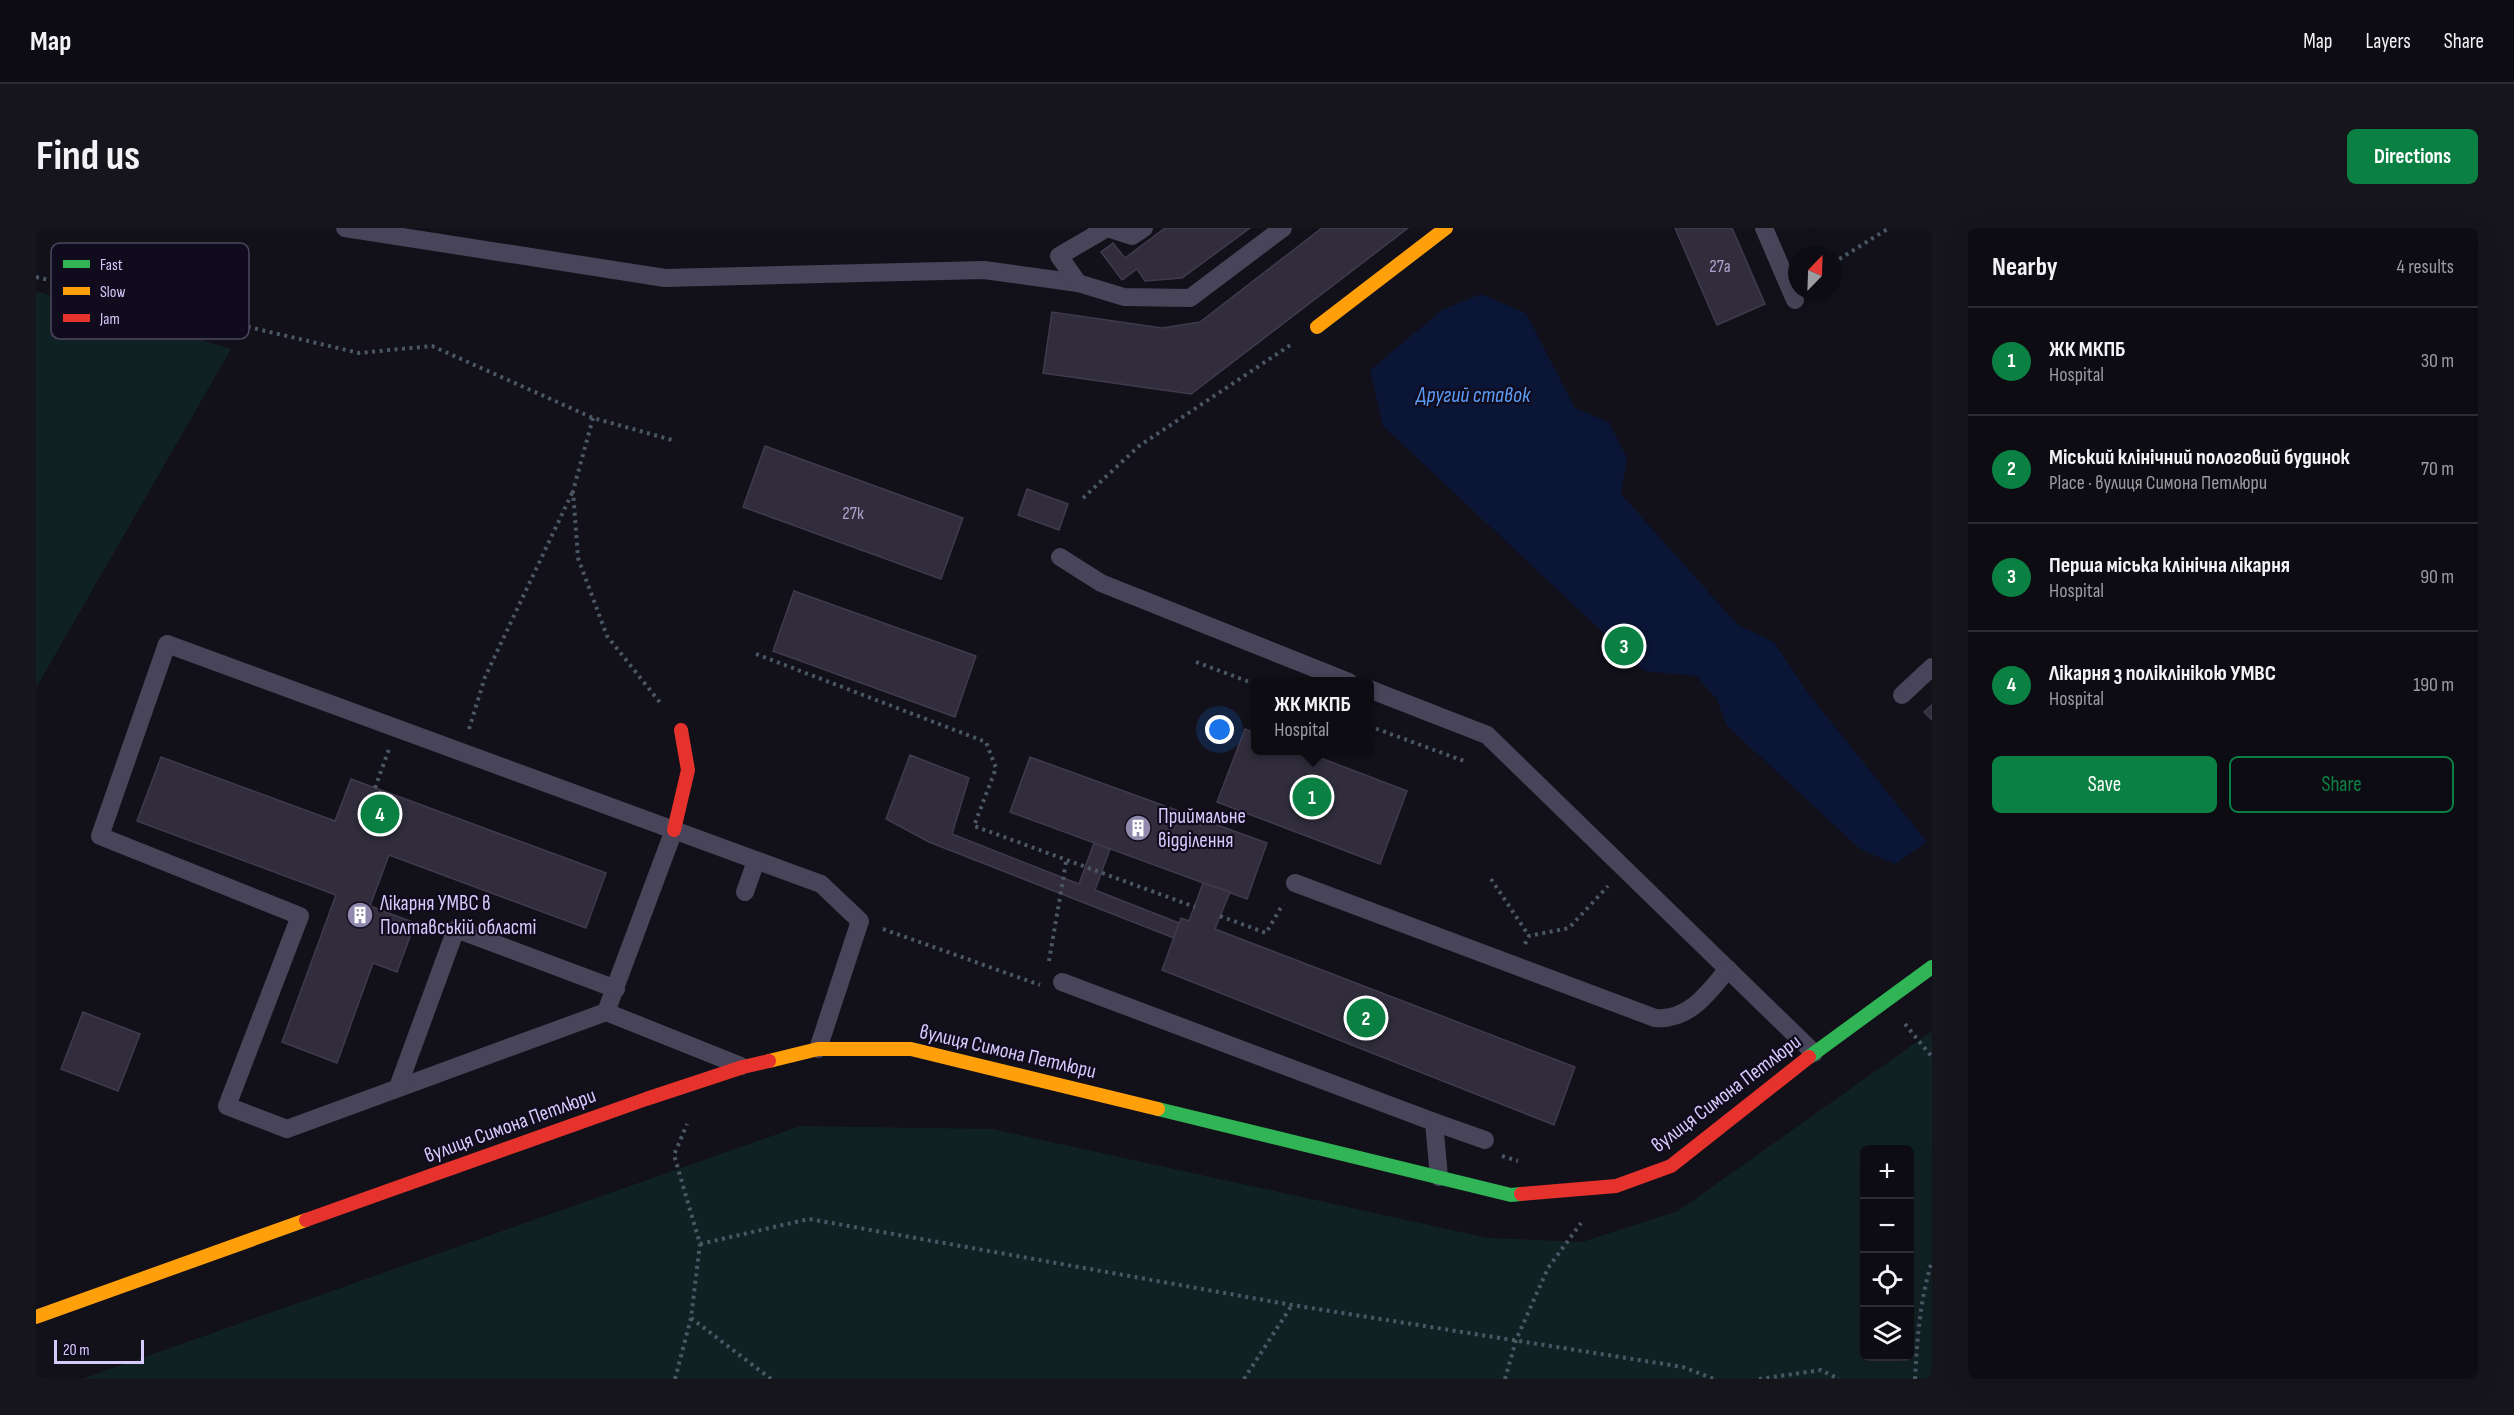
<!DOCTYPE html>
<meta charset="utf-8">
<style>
:root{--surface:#0e0c13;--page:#17151c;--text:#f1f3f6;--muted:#9b9ba0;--line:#2e2c33;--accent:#0b8043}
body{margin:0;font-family:"Sofia Sans Condensed",sans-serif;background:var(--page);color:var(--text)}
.controls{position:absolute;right:18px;bottom:18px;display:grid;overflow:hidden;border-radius:9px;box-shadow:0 6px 24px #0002}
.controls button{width:54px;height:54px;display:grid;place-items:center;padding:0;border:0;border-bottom:2px solid var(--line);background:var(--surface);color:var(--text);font:30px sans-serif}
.compass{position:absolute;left:1752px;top:18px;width:54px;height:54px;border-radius:50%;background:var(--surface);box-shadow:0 6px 24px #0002;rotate:23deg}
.scale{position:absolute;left:18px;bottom:15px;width:90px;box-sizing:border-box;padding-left:6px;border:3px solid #d6cafd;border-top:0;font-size:16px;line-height:21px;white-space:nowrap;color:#d6cafd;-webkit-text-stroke:4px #110c1d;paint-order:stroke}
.you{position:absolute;left:1184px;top:502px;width:21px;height:21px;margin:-15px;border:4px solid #fff;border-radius:50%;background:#1a73e8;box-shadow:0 0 0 9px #1a73e833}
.badge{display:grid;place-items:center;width:39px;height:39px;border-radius:50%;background:var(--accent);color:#fff;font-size:20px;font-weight:700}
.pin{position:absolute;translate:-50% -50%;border:3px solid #fff;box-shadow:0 2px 6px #0006}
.popup{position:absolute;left:1215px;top:449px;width:123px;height:78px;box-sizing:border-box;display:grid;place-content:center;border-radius:9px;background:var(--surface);filter:drop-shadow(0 2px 4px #0005);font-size:20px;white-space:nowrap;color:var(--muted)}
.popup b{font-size:22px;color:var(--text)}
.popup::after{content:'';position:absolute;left:50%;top:100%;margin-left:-12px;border:12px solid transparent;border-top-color:var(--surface)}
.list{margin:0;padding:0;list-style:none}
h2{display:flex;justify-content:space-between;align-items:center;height:78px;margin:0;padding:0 24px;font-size:26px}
h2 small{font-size:20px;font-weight:400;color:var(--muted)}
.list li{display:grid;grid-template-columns:39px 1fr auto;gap:18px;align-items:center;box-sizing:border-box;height:108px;padding:0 24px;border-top:2px solid var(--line)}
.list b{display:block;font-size:22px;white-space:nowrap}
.list p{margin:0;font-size:20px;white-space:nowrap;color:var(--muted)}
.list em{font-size:20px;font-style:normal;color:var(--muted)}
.actions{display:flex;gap:12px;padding:18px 24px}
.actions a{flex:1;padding:14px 0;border:2px solid var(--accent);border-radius:9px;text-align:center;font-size:21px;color:var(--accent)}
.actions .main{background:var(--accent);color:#fff}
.icon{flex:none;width:33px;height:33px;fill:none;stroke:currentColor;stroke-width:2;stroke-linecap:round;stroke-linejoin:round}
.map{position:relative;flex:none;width:1896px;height:1151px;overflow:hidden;border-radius:9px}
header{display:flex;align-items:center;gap:36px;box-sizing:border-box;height:84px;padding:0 30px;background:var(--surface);border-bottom:2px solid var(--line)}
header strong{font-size:28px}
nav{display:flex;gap:33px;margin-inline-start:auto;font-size:21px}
.intro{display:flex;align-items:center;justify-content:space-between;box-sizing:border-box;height:144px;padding:0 36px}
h1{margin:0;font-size:42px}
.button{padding:15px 27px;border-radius:9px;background:var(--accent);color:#fff;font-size:21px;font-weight:700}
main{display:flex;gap:36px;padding:0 36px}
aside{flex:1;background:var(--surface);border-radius:9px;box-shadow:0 6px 24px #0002}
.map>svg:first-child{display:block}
.green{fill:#102124;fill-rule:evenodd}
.water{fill:#0b1535}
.building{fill:#312d3c;stroke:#403a4d;stroke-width:1.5}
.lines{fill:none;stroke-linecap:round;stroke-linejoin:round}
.path{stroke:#4c5766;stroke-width:4;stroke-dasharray:3 4.5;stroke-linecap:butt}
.lane{stroke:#48455a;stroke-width:18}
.fast{stroke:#30b455;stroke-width:14}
.slow{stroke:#ff9f0a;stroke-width:14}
.jam{stroke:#e5322d;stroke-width:14}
.labels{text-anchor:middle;stroke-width:4.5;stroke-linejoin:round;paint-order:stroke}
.number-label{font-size:18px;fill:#ada3cd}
.poi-label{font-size:21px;fill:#d6cafd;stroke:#110c1d;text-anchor:start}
.street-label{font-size:21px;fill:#d6cafd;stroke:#110c1d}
.water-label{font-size:22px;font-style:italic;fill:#5c9cf9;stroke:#110c1d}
.key{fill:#110c1d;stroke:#4c4560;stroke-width:1.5}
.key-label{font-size:16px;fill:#d6cafd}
</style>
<header>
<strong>Map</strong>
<nav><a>Map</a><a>Layers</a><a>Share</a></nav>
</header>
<div class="intro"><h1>Find us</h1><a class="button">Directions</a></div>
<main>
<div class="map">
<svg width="1896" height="1151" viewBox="0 0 1896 1151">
<rect width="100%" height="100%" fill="#121019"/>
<!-- green -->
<g class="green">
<path d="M0 63 195 121 0 460Z"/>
<path d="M1896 803V1151H46L764 898 956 901 1452 1010 1546 1014 1642 983ZM1828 922H1874V1128H1828Z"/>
</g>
<!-- water -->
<path class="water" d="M1445 66 1490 85 1539 180 1573 194 1591 230 1585 266 1702 397 1738 414 1772 465 1891 614 1859 636 1824 621 1690 497 1681 471 1660 448 1608 443 1347 198 1334 142 1406 82Z"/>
<!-- building -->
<g class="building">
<path d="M1129 0H1214L1146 50 1109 53 1101 41 1086 52 1065 24 1077 15 1089 30Z"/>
<path d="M1286 0H1372L1155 166 1007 145 1016 84 1126 100 1164 94Z"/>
<path d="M1639 0H1696L1729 76 1681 97Z"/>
<path d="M729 218 927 290 905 351 707 279Z"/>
<path d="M991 261 1032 276 1023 302 982 287Z"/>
<path d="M758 363 940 428 919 489 737 423Z"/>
<path d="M1896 477V492L1888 484Z"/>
<path d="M1209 501 1219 505V522H1264L1371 563 1344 636 1181 574Z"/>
<path d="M874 527 933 550 916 606 1043 656 1058 615 1074 621 1059 662 1143 695 1138 710 893 614 850 591Z"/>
<path d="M125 529 299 593 315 551 570 645 550 700 353 627 334 678 379 695 361 744 337 735 301 835 246 814 300 667 101 593Z"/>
<path d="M994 529 1231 615 1211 671 974 584Z"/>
<path d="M1167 655 1194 664 1179 701 1539 839 1518 897 1126 742 1145 690 1153 693Z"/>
<path d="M47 784 104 806 82 863 25 841Z"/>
</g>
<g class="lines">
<!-- path -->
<g class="path">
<path d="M1797 35 1853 0"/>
<path d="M0 49 323 125 396 118 557 190 640 213"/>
<path d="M557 190 537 263 542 330 571 408 626 477"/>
<path d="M1047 270 1103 218 1256 116"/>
<path d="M720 426 950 514 960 540 938 598 1159 679"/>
<path d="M1160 434 1219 456"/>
<path d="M1333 498 1428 533"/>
<path d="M433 501 449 449 537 263"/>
<path d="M339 560 353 521"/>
<path d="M1455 651 1493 708"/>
<path d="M1184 688 1230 705 1247 676"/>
<path d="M847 701 1004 757"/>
<path d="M1489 716 1493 708 1533 700 1572 658"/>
<path d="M1013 733 1030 634"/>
<path d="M1869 796 1896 829"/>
<path d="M1466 928 1482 933"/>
<path d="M664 1016 773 991 1256 1077 1647 1139 1678 1151"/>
<path d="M655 1090 735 1151"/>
<path d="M639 1151 655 1090 664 1016 638 927 651 896"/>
<path d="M1208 1151 1256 1077"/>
<path d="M1469 1151 1480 1112 1512 1040 1545 995"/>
<path d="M1723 1151 1785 1142 1803 1151"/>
<path d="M1879 1151C1881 1112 1884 1071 1896 1033"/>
</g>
<!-- lane -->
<g class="lane">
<path d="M309 0 629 50 948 42 1042 55"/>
<path d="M1108 0 1096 8 1071 0 1023 28 1042 55 1088 69 1154 70 1247 0"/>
<path d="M1728 0 1759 72"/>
<path d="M1024 329 1065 355 1313 454"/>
<path d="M1333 461 1451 507 1778 825"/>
<path d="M1866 467 1896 439"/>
<path d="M638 602 570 784 251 901 191 878 264 688 64 608 131 416 785 656 824 693 782 821"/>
<path d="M1259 655 1619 790C1653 793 1672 765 1692 741"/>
<path d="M709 664 720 633"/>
<path d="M1026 754 1398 894 1403 949"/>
<path d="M570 784 705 838"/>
<path d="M362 859 420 701 580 761"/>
<path d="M1398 894 1449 912"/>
</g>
<!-- fast -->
<g class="fast">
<path d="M1773 829 1896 739"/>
<path d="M1122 881 1475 967 1485 966"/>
</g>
<!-- slow -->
<g class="slow">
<path d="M1281 99 1410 0"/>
<path d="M733 833 782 821H875L1122 881"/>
<path d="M0 1089 270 992"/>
</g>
<!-- jam -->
<g class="jam">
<path d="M638 602 652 542 645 502"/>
<path d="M1485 966 1580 958 1635 938 1773 829"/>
<path d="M270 992 610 871 707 839 733 833"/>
</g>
</g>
<!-- icons -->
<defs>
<symbol id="building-disc" viewBox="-11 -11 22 22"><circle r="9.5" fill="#9189ad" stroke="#110c1d"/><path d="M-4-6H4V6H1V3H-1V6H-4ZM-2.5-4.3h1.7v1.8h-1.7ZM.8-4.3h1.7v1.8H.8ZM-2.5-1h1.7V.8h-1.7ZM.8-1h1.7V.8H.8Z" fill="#fff"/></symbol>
</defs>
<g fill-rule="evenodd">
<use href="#building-disc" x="1087" y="585" width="30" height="30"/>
<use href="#building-disc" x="309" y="672" width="30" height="30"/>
</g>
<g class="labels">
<!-- number labels -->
<g class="number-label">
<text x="1684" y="44">27а</text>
<text x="817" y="291">27к</text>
</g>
<!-- poi labels -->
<g class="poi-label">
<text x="1122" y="595">Приймальне<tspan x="1122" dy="24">відділення</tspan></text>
<text x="344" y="682">Лікарня УМВС в<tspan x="344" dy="24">Полтавській області</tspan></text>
</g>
<!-- street labels -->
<g class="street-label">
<text transform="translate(972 823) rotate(13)" y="7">вулиця Симона Петлюри</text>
<text transform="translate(1690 865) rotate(-37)" y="7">вулиця Симона Петлюри</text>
<text transform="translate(474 897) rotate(-20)" y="7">вулиця Симона Петлюри</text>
</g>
<!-- water labels -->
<g class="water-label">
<text x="1437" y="174">Другий ставок</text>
</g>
</g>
<!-- legend -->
<rect x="15" y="15" width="198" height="96" rx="9" class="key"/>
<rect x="27" y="32" width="27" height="8" fill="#30b455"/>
<rect x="27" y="59" width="27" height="8" fill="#ff9f0a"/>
<rect x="27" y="86" width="27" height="8" fill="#e5322d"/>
<g class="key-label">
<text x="64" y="42">Fast</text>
<text x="64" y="69">Slow</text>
<text x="64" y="96">Jam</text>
</g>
</svg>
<div class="controls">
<button>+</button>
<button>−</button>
<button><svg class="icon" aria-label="locate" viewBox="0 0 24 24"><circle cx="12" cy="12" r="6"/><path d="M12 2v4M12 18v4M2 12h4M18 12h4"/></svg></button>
<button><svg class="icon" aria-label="layers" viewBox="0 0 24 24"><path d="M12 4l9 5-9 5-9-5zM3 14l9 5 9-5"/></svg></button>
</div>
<svg class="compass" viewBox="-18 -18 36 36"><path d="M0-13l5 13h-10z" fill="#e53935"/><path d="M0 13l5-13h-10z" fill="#9b9ba0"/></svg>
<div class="scale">20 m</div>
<div class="you"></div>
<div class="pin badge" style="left:1276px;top:569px">1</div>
<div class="popup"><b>ЖК МКПБ</b>Hospital</div>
<div class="pin badge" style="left:1330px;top:790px">2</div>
<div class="pin badge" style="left:1588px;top:418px">3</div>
<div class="pin badge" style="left:344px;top:586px">4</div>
</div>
<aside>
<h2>Nearby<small>4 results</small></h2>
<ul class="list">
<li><span class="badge">1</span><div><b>ЖК МКПБ</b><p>Hospital</p></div><em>30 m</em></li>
<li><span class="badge">2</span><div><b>Міський клінічний пологовий будинок</b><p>Place · вулиця Симона Петлюри</p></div><em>70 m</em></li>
<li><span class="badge">3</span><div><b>Перша міська клінічна лікарня</b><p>Hospital</p></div><em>90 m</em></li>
<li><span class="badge">4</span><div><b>Лікарня з поліклінікою УМВС</b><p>Hospital</p></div><em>190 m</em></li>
</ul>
<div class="actions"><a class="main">Save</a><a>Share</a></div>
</aside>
</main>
